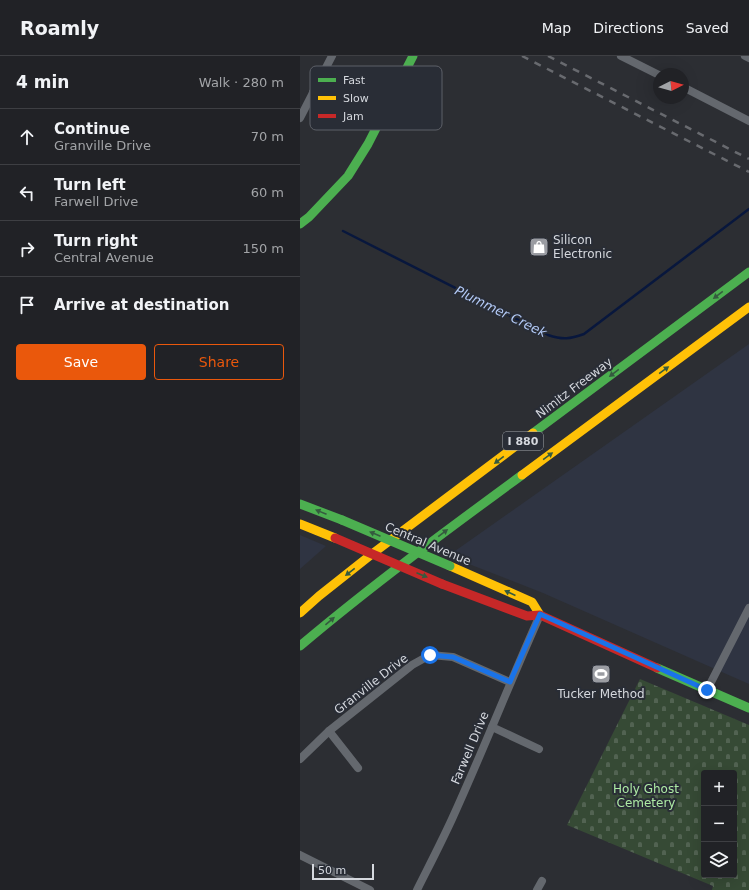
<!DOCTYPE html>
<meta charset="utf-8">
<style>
:root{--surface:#212226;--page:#2d2f32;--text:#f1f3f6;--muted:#a2a4a7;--line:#3e3f43;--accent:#ea580c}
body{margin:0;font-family:"DejaVu Sans",sans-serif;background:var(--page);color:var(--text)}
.controls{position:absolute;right:12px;bottom:12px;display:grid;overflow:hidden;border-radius:4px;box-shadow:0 4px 16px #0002}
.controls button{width:36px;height:36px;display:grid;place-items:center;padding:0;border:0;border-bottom:1px solid var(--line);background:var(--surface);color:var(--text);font:20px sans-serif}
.compass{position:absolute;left:353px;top:12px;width:36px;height:36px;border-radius:50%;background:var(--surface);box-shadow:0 4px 16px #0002;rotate:84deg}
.scale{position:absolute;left:12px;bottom:10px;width:62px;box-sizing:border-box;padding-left:4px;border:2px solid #d5d8de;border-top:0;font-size:11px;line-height:14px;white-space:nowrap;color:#d5d8de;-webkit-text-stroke:3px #292d36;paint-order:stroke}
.stop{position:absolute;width:12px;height:12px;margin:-9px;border:3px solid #1a73e8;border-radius:50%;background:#fff}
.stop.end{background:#1a73e8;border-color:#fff;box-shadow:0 1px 4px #0008}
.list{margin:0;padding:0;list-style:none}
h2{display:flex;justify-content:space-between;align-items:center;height:52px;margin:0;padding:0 16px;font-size:17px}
h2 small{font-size:13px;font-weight:400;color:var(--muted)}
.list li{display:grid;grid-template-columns:26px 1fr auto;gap:12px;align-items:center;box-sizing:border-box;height:56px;padding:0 16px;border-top:1px solid var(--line)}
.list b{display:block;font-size:15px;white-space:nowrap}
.list p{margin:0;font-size:13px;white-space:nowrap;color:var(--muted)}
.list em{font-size:13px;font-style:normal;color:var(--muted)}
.actions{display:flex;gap:8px;padding:12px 16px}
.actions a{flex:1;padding:9px 0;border:1px solid var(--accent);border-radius:4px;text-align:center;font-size:14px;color:var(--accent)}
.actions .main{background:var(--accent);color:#fff}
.icon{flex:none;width:22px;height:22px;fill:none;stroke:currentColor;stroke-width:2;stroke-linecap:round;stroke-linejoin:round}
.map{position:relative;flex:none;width:449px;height:834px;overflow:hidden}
header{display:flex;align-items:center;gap:24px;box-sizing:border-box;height:56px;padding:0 20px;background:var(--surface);border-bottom:1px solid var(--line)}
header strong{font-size:19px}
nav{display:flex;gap:22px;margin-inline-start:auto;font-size:14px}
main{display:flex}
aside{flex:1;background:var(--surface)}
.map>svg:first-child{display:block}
.built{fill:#2f3442}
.cemetery{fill:url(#cemetery-stones);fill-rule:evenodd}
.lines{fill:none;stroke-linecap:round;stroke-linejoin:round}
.stream{stroke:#08173d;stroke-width:2.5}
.street{stroke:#64686e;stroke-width:8}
.fast{stroke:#4caf50;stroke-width:9}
.slow{stroke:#ffc107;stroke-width:9}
.jam{stroke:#c62828;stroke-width:9}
.rail{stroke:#686a6f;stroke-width:2.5;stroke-dasharray:7 7;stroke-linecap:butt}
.fast-bridge{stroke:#4caf50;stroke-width:9}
.jam-bridge{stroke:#c62828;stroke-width:9}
.oneway{fill:#355a3f}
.route{stroke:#1a73e8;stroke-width:5}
.labels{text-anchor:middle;stroke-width:4;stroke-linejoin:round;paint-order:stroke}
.shield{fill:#292d36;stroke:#a1a5ac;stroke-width:1}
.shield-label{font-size:11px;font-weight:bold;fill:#d5d8de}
.poi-label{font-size:12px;fill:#d5d8de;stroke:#292d36;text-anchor:start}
.street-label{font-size:12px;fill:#d5d8de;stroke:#292d36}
.park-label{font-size:12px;fill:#adeaa4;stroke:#292d36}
.water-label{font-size:13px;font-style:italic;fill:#b4cbf8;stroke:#292d36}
.key{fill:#292d36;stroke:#5d6068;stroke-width:1}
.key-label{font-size:11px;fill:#d5d8de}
</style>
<header>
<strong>Roamly</strong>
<nav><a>Map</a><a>Directions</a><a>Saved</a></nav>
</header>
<main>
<aside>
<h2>4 min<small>Walk · 280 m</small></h2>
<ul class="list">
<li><svg class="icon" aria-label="ahead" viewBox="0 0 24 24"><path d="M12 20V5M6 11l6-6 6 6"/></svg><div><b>Continue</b><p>Granville Drive</p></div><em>70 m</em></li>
<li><svg class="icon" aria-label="left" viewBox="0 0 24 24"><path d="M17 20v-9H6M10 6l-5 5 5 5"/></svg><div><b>Turn left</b><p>Farwell Drive</p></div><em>60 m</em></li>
<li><svg class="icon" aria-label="right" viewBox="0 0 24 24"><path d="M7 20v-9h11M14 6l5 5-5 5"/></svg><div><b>Turn right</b><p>Central Avenue</p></div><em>150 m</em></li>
<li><svg class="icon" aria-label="arrive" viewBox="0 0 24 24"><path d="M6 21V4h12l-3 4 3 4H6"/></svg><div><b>Arrive at destination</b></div></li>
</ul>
<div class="actions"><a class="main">Save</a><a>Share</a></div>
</aside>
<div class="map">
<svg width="449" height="834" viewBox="0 0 449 834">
<defs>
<pattern id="cemetery-stones" width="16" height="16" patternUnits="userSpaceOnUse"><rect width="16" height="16" fill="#364a35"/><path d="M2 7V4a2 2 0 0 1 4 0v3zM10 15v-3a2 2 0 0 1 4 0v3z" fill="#526352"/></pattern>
</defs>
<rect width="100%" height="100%" fill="#2c2e33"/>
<!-- built -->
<g class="built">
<path d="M449 288V628L243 537 156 503 155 495Z"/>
<path d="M0 479 26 490 0 513Z"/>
</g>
<!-- cemetery -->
<path class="cemetery" d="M340 623 449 669V834H412L413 830 267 769ZM404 717H434V819H404Z"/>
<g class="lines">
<!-- stream -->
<path class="stream" d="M43 175 248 279C263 284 270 283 284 278L449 153"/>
<!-- street -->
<g class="street">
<path d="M321 0 359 19"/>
<path d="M445 0 449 2"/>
<path d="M19 25 84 58"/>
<path d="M383 31 449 65"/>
<path d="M13 36 79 68"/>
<path d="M0 62 32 0"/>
<path d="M407 634 449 552"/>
<path d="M192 671 239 693"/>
<path d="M29 675 58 712"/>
<path d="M0 703 29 675 112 609 130 599 153 601 210 626"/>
<path d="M0 799 70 834"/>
<path d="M117 834C129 810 141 787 152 763 183 695 210 626 240 559"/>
<path d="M237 834 242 825"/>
</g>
<!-- fast -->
<g class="fast">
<path d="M0 168 9 161 48 120 68 88 113 0"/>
<path d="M233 377 449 216"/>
<path d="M0 448 42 464"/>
<path d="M0 590C71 530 147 474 222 419"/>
<path d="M357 612 449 652"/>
</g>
<!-- slow -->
<g class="slow">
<path d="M222 419 449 251"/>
<path d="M0 468 35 482"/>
<path d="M150 510 232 546 240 559"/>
<path d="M0 557 19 540 72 498 233 377"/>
</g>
<!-- jam -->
<path class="jam" d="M142 528 227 560 240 559 357 612"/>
<!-- rail -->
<g class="rail">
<path d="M222 0 449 116"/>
<path d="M248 0 449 103"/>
</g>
<!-- fast-bridge -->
<path class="fast-bridge" d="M42 464 150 510"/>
<!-- jam-bridge -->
<path class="jam-bridge" d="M35 482 142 528"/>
</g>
<!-- one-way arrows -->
<defs><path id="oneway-solid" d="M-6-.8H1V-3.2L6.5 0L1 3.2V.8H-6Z"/></defs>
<g class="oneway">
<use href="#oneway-solid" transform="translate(418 239) rotate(143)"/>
<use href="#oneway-solid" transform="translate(364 314) rotate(-36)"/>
<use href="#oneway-solid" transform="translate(314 317) rotate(143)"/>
<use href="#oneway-solid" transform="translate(248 400) rotate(-36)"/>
<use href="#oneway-solid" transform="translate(199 404) rotate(143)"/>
<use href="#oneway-solid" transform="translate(21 456) rotate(-158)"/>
<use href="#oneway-solid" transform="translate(143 477) rotate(-37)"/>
<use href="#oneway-solid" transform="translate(75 478) rotate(-157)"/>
<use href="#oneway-solid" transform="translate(50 516) rotate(142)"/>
<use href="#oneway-solid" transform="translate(122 519) rotate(23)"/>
<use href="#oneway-solid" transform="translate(210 537) rotate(-156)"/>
<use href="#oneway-solid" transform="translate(30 565) rotate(-40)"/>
</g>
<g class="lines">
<!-- route -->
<path class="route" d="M130 599 153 601 210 626 240 558 407 634"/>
</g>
<!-- icons -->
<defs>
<symbol id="shop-square" viewBox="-11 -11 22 22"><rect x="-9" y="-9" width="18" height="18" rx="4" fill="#9a9ca2" stroke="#292d36"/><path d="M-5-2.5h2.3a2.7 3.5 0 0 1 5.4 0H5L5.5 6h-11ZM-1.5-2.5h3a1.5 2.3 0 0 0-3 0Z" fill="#fff"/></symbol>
<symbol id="stadium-square" viewBox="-11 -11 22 22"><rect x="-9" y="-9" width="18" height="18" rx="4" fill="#9a9ca2" stroke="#292d36"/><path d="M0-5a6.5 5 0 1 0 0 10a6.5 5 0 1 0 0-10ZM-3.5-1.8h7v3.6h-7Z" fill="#fff"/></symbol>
</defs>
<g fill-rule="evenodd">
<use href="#shop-square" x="228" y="180" width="22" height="22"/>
<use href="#stadium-square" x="290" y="607" width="22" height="22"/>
</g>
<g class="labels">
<!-- shield labels -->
<rect class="shield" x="203" y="376" width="40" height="18" rx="3"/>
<g class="shield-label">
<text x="223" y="389">I 880</text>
</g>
<!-- poi labels -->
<g class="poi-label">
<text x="253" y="188">Silicon<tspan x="253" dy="14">Electronic</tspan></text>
<text x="301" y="642" text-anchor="middle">Tucker Method</text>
</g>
<!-- street labels -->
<g class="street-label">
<text transform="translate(274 332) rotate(-37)" y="4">Nimitz Freeway</text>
<text transform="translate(128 488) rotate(23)" y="4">Central Avenue</text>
<text transform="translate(71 628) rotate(-38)" y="4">Granville Drive</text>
<text transform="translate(170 692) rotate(-67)" y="4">Farwell Drive</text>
</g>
<!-- park labels -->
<g class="park-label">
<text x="346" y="737">Holy Ghost<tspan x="346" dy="14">Cemetery</tspan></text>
</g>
<!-- water labels -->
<g class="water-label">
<text transform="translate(201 255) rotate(26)" y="5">Plummer Creek</text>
</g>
</g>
<!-- legend -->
<rect x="10" y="10" width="132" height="64" rx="6" class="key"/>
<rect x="18" y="22" width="18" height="4" fill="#4caf50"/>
<rect x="18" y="40" width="18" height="4" fill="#ffc107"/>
<rect x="18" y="58" width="18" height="4" fill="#c62828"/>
<g class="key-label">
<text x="43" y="28">Fast</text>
<text x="43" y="46">Slow</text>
<text x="43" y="64">Jam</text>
</g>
</svg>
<div class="controls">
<button>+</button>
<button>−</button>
<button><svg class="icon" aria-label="layers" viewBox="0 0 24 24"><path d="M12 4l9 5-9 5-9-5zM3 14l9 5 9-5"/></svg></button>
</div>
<svg class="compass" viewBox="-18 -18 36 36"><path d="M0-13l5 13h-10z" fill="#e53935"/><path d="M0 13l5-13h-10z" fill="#a2a4a7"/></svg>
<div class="scale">50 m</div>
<div class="stop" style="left:130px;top:599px"></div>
<div class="stop end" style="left:407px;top:634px"></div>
</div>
</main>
